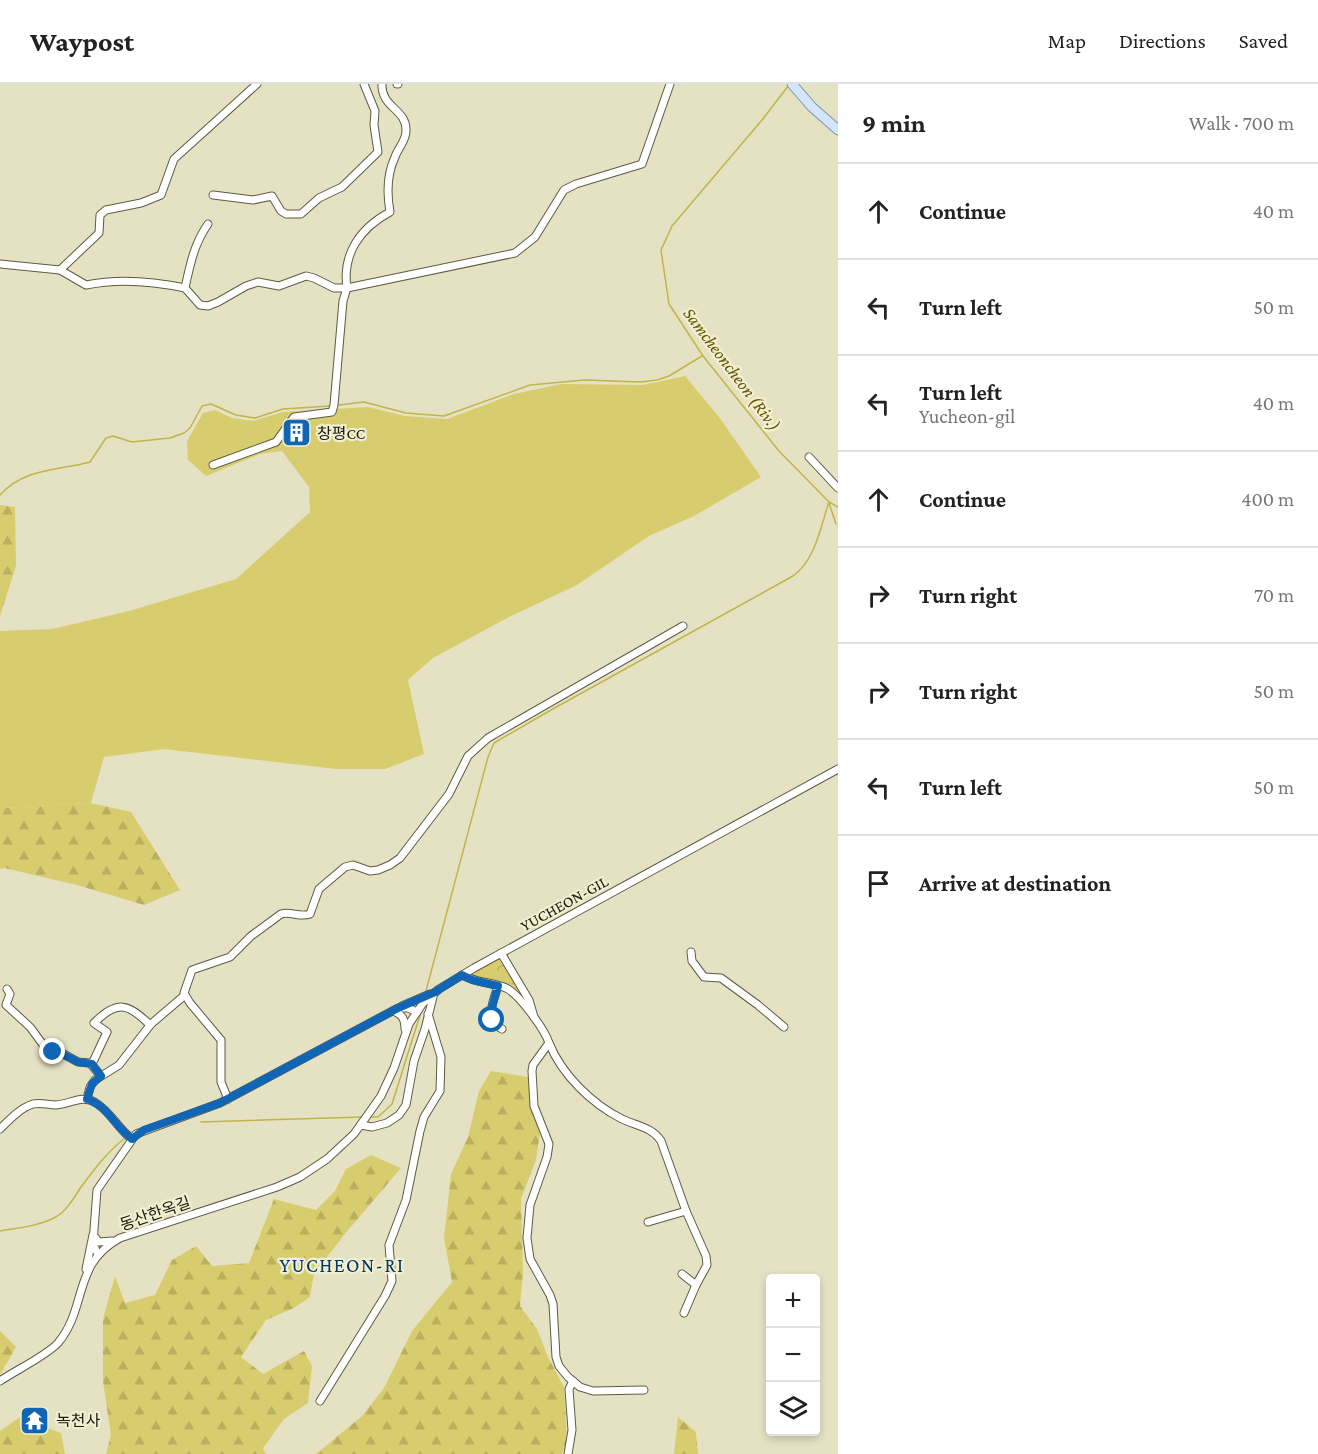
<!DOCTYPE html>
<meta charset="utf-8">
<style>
:root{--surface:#fff;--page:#f2f2f2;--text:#222;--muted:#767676;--line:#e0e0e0}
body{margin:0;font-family:"Crimson Pro","Noto Sans KR",serif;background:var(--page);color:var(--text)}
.controls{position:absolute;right:18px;bottom:18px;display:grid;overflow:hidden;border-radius:6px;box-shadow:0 3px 9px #0003}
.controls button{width:54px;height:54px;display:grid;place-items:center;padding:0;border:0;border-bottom:2px solid var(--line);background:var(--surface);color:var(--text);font:30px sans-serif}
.stop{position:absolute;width:18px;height:18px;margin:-14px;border:4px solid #1066b4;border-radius:50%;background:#fff}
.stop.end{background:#1066b4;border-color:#fff;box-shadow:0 2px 6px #0008}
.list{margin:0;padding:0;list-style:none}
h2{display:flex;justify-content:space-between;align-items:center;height:78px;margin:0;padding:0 24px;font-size:26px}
h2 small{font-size:20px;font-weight:400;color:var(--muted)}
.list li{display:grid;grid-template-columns:39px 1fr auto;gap:18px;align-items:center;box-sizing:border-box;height:96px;padding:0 24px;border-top:2px solid var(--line)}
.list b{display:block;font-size:22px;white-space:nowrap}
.list p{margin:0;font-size:20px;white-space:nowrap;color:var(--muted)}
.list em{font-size:20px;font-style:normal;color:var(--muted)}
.icon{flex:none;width:33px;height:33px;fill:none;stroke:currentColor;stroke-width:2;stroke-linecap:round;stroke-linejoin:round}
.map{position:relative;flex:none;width:838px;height:1370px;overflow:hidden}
header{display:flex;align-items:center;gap:36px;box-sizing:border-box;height:84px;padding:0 30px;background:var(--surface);border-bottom:2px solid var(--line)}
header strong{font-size:28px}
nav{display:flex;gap:33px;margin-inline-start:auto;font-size:21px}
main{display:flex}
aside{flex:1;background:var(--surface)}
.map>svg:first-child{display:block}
.grass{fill:#d8cd6e}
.forest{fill:url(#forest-firs)}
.park{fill:url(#park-crowns)}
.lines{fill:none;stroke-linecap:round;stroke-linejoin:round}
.stream{stroke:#c1b449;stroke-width:1.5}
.minor-casing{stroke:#5e5b42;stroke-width:9}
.major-casing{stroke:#7f94a7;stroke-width:11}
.minor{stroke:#fff;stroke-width:7}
.major{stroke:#d3e6fb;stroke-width:9}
.route{stroke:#1066b4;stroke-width:8}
.labels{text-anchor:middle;stroke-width:4.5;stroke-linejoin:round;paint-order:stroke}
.poi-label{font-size:16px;fill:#1b1a0f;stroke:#f2efd1;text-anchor:start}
.street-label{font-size:16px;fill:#1b1a0f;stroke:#f2efd1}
.water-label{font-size:18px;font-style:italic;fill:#615801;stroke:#f2efd1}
.quarter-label{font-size:20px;letter-spacing:1.5px;fill:#023869;stroke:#f2efd1}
</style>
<header>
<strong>Waypost</strong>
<nav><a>Map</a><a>Directions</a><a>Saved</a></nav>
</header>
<main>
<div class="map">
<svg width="838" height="1370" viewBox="0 0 838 1370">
<defs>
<pattern id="forest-firs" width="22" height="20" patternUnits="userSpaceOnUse" patternTransform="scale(1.5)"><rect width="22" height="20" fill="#d8cd6e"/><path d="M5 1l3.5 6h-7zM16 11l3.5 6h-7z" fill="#b9af5e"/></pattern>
<pattern id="park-crowns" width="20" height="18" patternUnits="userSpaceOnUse" patternTransform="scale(1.5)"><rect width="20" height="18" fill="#d8cd6e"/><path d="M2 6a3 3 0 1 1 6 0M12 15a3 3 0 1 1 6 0" fill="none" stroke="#b9af5e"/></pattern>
</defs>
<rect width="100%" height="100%" fill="#e5e2c4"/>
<!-- grass -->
<path class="grass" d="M685 292 719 333 761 393 694 432 649 452 577 501 509 533 433 574 408 596 424 670 385 685H336L164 665 104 673 91 719 0 724V547L52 545 129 527 236 495 310 428 309 403 282 367 260 370 206 392 188 376 187 357 203 329 215 326 232 334 253 337 283 328 368 323 405 332 447 335 514 310 561 300 643 301Z"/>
<!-- forest -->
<g class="forest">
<path d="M0 421 15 423 16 482 0 532Z"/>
<path d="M91 719 131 728 180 806 144 821 77 801 4 784 0 785V724Z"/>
<path d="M491 987 528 993 542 1034 536 1076 521 1115 523 1189 520 1222 537 1245 548 1273 564 1303 567 1357 562 1370H316L362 1332 384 1304 412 1247 452 1198 444 1154 451 1090 468 1053 479 1007Z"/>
<path d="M371 1071 401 1084 344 1151 314 1190 310 1213 294 1224 266 1236 241 1273 263 1290 304 1267 312 1282 308 1319 284 1335 263 1364 266 1370H106L111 1351 103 1297V1235L115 1192 125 1219 155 1211 172 1176 196 1162 212 1182 249 1179 274 1115 316 1126 335 1107 346 1085Z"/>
<path d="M0 1247 16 1263 0 1291Z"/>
<path d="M20 1333 61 1349 65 1370H0V1347Z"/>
<path d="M678 1333 696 1348 698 1370H674Z"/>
</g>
<!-- park -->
<path class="park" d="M498 874 527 919 513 906 467 891Z"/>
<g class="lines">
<!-- stream -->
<g class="stream">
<path d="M789 1 762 36 672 142 661 166 669 220 703 272 779 367 829 418 838 423"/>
<path d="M339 321 364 318 406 329 444 332 530 301 585 296 640 298 657 296 669 292 702 272"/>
<path d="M0 411C24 384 57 387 90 378L106 354 113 352 132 358 170 354 184 349 190 344 202 322 211 320 236 331 255 334 283 325 330 322"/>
<path d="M829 419 836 440"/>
<path d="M426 907 488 673 494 659 551 626 793 492C816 475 820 444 829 418"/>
<path d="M370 1033H378L392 1020 421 928"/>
<path d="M201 1038 362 1033"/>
<path d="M0 1147C18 1144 38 1142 54 1134 66 1128 74 1114 81 1103 93 1087 108 1067 124 1055"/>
</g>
<defs>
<g id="minor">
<path d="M397 0H398"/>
<path d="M213 111 253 116 272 112 281 127 286 130H301L319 114 342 103 378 68 374 41 375 27 364 0"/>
<path d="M0 180 60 186 99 149 100 131 106 126 141 119 161 111 174 75 257 0"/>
<path d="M60 186 86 201C119 194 152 197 185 204L200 221 208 222 218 218 246 202 258 198 279 202 306 192 314 194 334 204H347C342 170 360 144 390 128 387 111 387 90 395 73 398 64 406 57 406 47 407 25 381 24 382 0"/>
<path d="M185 204C190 181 194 160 208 140"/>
<path d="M809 373 838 404"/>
<path d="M213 381 276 358 294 333 332 328 334 321 343 217 347 204 515 169 535 153 564 106 576 100 642 80 670 0"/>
<path d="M691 868 692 877 704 893 721 894 758 921 784 943"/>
<path d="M501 869 529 916 534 933"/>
<path d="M462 891C476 899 492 898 506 904 519 910 545 946 549 959L533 981 532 987 534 1022 549 1060 547 1073 530 1121 527 1154 530 1175 550 1211 553 1220 556 1273 559 1282 568 1293 580 1303 593 1307 644 1306"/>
<path d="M498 902C493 918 484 936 502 945"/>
<path d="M7 905 10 910 6 921 30 943 47 966 60 968 78 978 90 979 101 992"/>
<path d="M402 922 430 910"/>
<path d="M393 927C402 930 405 935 405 945"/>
<path d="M549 959C562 991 592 1020 622 1035 637 1042 652 1043 661 1057L686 1127 706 1172 707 1181 696 1201 684 1229"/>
<path d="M92 980 107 948 94 939C117 916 128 919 150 941"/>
<path d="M87 1015 90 1003 95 996 119 981 151 940 185 911"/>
<path d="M228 1015 221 998V956L190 919 184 909 192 886 230 873 251 852 281 830C291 827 300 834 310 830L319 805 345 783 353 781 370 787 378 786 390 781 400 774 449 710 468 672 488 654 683 542"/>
<path d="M361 1041 372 1043 387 1039 399 1031 406 1021 414 977 425 945 434 909"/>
<path d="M0 1045C9 1036 20 1024 33 1020 41 1018 48 1021 56 1021 71 1020 82 1010 96 1019 111 1028 118 1045 132 1055"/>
<path d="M648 1138 686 1127"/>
<path d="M98 1171 93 1159 97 1106 136 1050 220 1019 398 924H408L417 928"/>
<path d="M86 1185 93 1151 99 1158 112 1157"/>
<path d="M682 1190 696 1201"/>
<path d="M0 1297C16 1286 46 1272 58 1259 88 1223 72 1180 120 1154L277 1103 300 1093 327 1075 354 1050 381 1012 394 984 409 940 423 919 439 905 474 884 838 685"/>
<path d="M320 1317 385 1212 392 1197 389 1161 406 1116 420 1047 424 1033 440 1007 441 973 428 930"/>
<path d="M568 1370 572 1346 569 1305 573 1297"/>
</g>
<path id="major" d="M792 0 812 23 838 46"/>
</defs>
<!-- minor casing -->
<use href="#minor" class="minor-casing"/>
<!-- major casing -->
<use href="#major" class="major-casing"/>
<!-- minor -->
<use href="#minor" class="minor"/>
<!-- major -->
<use href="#major" class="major"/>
</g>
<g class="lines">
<!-- route -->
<path class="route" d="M53 968 60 969 78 978 92 980 101 992 92 1000 87 1015C108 1022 115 1043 132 1055L144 1046 220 1019 398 924 435 908 462 891 472 896 498 902 492 923V936"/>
</g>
<!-- icons -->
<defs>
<symbol id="building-square" viewBox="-11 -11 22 22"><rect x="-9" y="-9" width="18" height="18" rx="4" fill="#1066b4" stroke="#f2efd1"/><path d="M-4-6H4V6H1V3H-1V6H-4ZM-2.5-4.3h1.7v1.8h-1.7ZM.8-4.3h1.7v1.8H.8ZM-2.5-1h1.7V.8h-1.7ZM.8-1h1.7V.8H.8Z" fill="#fff"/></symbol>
<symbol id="temple-square" viewBox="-11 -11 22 22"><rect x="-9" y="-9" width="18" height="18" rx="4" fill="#1066b4" stroke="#f2efd1"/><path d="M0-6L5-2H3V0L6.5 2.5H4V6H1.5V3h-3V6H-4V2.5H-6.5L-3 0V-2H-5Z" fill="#fff"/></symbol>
</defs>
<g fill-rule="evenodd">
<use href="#building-square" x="280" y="332" width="33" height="33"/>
<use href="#temple-square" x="18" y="1320" width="33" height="33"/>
</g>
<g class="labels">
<!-- poi labels -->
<g class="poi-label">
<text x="317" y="355">창평CC</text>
<text x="56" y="1342">녹천사</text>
</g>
<!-- street labels -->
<g class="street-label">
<text transform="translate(564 819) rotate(-29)" y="6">YUCHEON-GIL</text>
<text transform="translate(155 1129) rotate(-19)" y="6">동산한옥길</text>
</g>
<!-- water labels -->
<g class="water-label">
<text transform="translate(732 285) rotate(53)" y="6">Samcheoncheon (Riv.)</text>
</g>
<!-- quarter labels -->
<g class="quarter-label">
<text x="342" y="1188">YUCHEON-RI</text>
</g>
</g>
</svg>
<div class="controls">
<button>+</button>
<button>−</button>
<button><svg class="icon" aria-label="layers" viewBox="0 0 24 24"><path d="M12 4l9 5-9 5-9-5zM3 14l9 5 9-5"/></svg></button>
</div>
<div class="stop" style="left:492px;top:936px"></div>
<div class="stop end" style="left:53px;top:968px"></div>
</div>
<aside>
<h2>9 min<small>Walk · 700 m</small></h2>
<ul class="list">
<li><svg class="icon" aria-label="ahead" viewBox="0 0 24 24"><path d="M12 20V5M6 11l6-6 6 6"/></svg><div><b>Continue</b></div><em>40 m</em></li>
<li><svg class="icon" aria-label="left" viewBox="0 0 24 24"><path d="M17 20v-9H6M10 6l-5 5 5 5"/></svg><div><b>Turn left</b></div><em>50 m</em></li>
<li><svg class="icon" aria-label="left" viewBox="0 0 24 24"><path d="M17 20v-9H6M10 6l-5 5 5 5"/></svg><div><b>Turn left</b><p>Yucheon-gil</p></div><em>40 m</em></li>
<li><svg class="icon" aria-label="ahead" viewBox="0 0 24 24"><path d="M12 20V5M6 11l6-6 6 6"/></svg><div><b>Continue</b></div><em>400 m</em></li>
<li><svg class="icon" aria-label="right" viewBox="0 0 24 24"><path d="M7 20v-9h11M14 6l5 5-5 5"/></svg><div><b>Turn right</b></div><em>70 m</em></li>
<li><svg class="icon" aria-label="right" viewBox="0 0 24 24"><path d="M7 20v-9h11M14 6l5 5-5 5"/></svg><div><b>Turn right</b></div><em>50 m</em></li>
<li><svg class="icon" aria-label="left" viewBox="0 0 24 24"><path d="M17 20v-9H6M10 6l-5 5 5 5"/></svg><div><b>Turn left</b></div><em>50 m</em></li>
<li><svg class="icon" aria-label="arrive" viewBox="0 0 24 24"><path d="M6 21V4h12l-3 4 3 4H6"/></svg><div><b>Arrive at destination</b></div></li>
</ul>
</aside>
</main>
